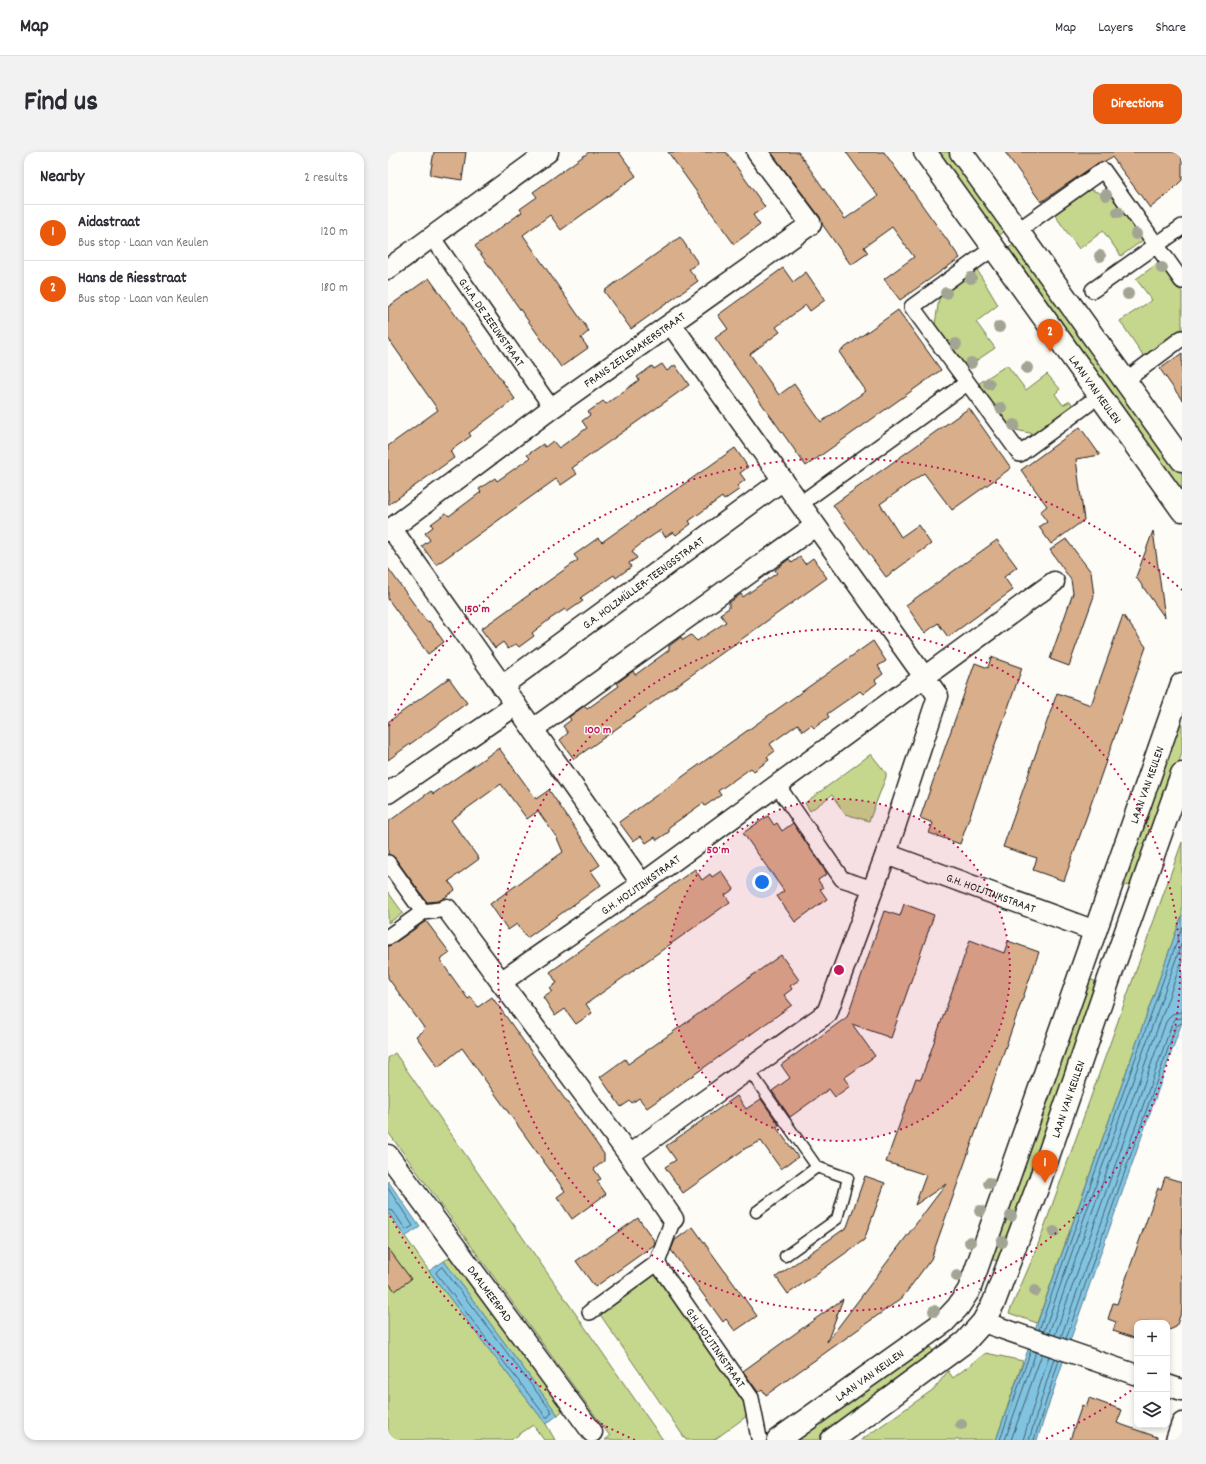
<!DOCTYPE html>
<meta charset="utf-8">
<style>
:root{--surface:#fff;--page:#f2f2f3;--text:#2b2b33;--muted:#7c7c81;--line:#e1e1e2;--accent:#ea580c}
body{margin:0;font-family:Dekko,sans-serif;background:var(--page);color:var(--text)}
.controls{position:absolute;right:12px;bottom:12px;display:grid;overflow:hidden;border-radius:8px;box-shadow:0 2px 6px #0003}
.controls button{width:36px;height:36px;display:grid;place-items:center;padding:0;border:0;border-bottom:1px solid var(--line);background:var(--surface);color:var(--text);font:20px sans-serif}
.you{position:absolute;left:374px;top:730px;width:14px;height:14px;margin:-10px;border:3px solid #fff;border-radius:50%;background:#1a73e8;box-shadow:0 0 0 6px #1a73e833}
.badge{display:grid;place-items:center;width:26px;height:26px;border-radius:50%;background:var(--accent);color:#fff;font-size:13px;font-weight:700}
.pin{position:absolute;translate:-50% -33px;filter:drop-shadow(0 1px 2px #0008)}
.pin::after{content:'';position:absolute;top:21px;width:14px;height:12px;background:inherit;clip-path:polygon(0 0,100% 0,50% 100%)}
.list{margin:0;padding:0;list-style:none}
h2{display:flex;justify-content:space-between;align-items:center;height:52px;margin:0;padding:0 16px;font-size:17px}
h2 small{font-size:13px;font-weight:400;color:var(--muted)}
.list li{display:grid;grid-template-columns:26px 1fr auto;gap:12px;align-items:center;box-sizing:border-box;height:56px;padding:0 16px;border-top:1px solid var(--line)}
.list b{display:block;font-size:15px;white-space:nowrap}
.list p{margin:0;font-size:13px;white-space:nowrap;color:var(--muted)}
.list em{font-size:13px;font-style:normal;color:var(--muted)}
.icon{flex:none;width:22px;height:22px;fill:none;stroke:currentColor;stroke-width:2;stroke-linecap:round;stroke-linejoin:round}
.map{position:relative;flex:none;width:794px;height:1288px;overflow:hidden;border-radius:12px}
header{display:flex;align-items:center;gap:24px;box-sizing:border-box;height:56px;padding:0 20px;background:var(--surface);border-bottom:1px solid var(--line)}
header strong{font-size:19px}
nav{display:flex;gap:22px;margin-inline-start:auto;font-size:14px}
.intro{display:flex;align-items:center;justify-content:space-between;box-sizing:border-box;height:96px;padding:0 24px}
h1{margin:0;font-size:28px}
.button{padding:10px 18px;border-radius:12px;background:var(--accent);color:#fff;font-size:14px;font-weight:700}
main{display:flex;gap:24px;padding:0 24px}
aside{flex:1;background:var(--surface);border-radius:12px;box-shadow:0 2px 6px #0003}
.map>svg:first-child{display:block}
.green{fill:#c5d78c;stroke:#707a54}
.water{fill:#81c4e2;stroke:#598193}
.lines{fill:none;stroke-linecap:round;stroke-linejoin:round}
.shore{stroke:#445f6b;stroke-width:1}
.building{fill:#d9ae8a;stroke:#1c1c1c}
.service-casing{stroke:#1c1c1c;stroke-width:13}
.pedestrian-casing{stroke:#1c1c1c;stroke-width:18}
.minor-casing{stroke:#1c1c1c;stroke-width:23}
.tertiary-casing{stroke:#1c1c1c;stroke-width:25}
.service{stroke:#fdfcf7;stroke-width:10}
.pedestrian{stroke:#fdfcf7;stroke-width:15}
.minor{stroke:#fdfcf7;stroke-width:20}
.tertiary{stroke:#fdfcf7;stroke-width:22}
.tree{fill:#a2a594}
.ring{fill:none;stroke:#c2185b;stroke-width:2;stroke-dasharray:2 4}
.labels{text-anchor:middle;stroke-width:3;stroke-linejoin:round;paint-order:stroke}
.street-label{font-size:12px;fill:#1c1c1c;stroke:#fdfcf7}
.centre{fill:#c2185b;stroke:#fdfcf7;stroke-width:2}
.ring-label{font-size:12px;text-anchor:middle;font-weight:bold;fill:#c2185b;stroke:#fdfcf7;stroke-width:3;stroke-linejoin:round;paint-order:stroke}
</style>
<header>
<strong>Map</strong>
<nav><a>Map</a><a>Layers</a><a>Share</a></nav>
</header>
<div class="intro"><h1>Find us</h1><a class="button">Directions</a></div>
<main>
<aside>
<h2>Nearby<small>2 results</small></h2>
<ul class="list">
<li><span class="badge">1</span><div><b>Aidastraat</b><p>Bus stop · Laan van Keulen</p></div><em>120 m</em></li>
<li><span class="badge">2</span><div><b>Hans de Riesstraat</b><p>Bus stop · Laan van Keulen</p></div><em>180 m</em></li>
</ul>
</aside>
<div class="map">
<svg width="794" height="1288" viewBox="0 0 794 1288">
<rect width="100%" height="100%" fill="#fdfcf7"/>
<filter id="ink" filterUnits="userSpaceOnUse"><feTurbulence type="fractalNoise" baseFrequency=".025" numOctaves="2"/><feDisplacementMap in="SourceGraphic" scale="8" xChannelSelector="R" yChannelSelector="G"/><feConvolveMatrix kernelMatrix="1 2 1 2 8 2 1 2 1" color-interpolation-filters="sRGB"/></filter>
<g filter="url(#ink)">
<!-- green -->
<g class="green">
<path d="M547 0H567L621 76 608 86Z"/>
<path d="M701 37 730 48 758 86 733 104 715 79 691 97 666 62Z"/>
<path d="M630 89 794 319V345L618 98Z"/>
<path d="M773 109 794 140V181L757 206 732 169 764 148 748 127Z"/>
<path d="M588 116 610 153 588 170 607 196 579 215 547 172 552 141Z"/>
<path d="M619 213 638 238 659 222 672 237 667 242 675 253 682 249 686 256 651 283 623 277 590 232Z"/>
<path d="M794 554V601L746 736 732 731Z"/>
<path d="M483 602 498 621V625L481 669 457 662 444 643 422 659 417 651Z"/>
<path d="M794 690V763L649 1171 621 1161 647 1101Z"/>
<path d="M0 740 15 761 0 771Z"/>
<path d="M698 826 712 831 615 1111 600 1106Z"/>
<path d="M7 901 275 1288H217L222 1284 0 980V906Z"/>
<path d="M0 1060 41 1119 158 1272 167 1288H156L145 1273 123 1288H0Z"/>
<path d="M65 1104 176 1257 170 1263 56 1109Z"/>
<path d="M266 1120 363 1261 326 1288H298L211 1161Z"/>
<path d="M539 1190 548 1204 429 1288H396Z"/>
<path d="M598 1201 635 1209 608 1288H473L546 1237 560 1219 565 1226Z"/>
</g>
<!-- water -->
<g class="water">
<path d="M794 763V870L684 1183 649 1288H608Z"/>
<path d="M0 1029 32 1075 17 1085 0 1060Z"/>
<path d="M56 1109 170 1263 158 1272 41 1119Z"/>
</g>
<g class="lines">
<!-- shore -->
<g class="shore">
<path d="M0 1036 25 1074 18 1078 5 1059 0 1058"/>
<path d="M54 1115 164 1260 160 1265H158L48 1121 49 1119Z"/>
<path d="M651 1178 794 775"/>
<path d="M656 1179 794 790"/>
<path d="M661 1181 794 808"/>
<path d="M667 1183 778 870 784 862 794 860"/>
<path d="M673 1185 784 872 787 867 794 866"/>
<path d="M678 1187 788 874 794 871"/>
<path d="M612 1288 643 1198"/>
<path d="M617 1288 648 1200"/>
<path d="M623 1288 654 1202"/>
<path d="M635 1288 661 1204"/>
<path d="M641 1288 666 1206"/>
<path d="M646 1288 671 1208"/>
</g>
</g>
<!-- building -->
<g class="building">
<path d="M46 0H78L74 28 42 23Z"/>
<path d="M201 0H231L248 24 173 78 162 63 135 83 201 179 193 186 200 196 173 215 87 94 134 60 132 57 149 45 145 40Z"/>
<path d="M280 0H338L377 55 365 63 372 73 346 92Z"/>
<path d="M383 0H410L457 67 490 44 458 0H496L572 106 512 148 496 127 526 105 504 75 476 95 480 101 463 113 434 72 432 65Z"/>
<path d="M617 0H794V28L780 42 762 56 724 5 717 9 710 11 653 50Z"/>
<path d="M292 85 310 111 301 117 310 129 243 177 216 139Z"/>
<path d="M395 116 405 130 418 120 437 148 422 159 418 153 388 175 392 180 362 202 391 243 406 232 433 270 478 239 451 200 510 158 553 218 418 314 327 186 340 177 330 163Z"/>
<path d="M41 126 127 247 81 281 83 284 62 299 66 306 0 353V294L50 258 0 186V155Z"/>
<path d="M794 201V248L772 217Z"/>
<path d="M274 212 279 219 287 213 301 233 184 316 189 322 173 333 168 327 48 413 34 394 42 388 37 381 45 375 43 372 58 361 61 364 93 340 91 337 107 326 109 329 142 306 139 303 155 292 157 295 165 289 171 296 199 276 194 269 202 263 200 260 215 249 218 252 251 228 249 225 264 214 266 217Z"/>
<path d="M581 256 623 316 564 358 536 321 492 352 513 385 530 373 543 392 498 425 445 353Z"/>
<path d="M692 275 712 303 688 307 696 368 663 392 651 375 659 370 652 360 659 354 633 318Z"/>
<path d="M347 296 360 315 352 321 357 328 349 334 352 337 336 348 334 345 301 369 303 372 288 383 285 380 277 385 273 378 258 388 244 399 249 406 241 411 243 415 228 426 226 423 192 446 195 449 179 460 177 457 162 467 144 481 146 484 131 495 128 492 120 497 115 490 107 496 93 477 190 408 186 403 210 386 214 390Z"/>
<path d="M765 379 771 422 777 466 748 425Z"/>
<path d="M678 387 703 420 706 444 681 514 662 507 685 441 683 428 662 398Z"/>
<path d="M609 388 629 415 616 425 625 438 560 485 550 471 537 481 518 453Z"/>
<path d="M412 405 417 412 425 406 439 426 186 607 172 588 180 581 175 574 183 568 181 565 196 554 199 557 231 534 229 531 245 519 247 523 281 498V494L293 485 295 488 303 483 309 489 338 470 332 462 341 456V451L353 442 355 445 389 421 387 418 401 407 404 411Z"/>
<path d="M0 416 39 470 41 469 56 490 40 502 0 447Z"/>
<path d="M735 463 758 495 676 729 645 718 649 706 615 695 669 541 703 553Z"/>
<path d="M485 489 498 509 490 514 495 522 487 528 489 531 475 542 472 539 439 562 441 565 426 576 423 573 415 579 410 572 382 592 387 599 379 605 381 608 366 619 363 616 346 628 330 639 333 643 317 654 315 651 301 661 281 675V680L269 688 267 685 258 691 253 684 245 689 231 670Z"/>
<path d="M603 505 634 516 572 692 541 681 545 671 532 666 587 511 600 516Z"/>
<path d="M61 526 79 551 0 608V570Z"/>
<path d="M111 596 148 647 161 638 212 713 203 719 213 733 139 786 129 772 120 778 102 752 175 700 169 686 150 659 139 667 113 632 63 668 91 707 61 729 67 738 56 746 51 749 39 750 7 706 0 702V670L43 639 45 642Z"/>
<path d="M380 664 386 673 389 671 394 679 405 671 439 722 430 728 435 736 432 737 439 747 407 770 389 744 396 739 355 681Z"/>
<path d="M307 717 314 728 322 722 324 725 333 719 346 737 337 743 342 750 198 852 204 861 188 872 177 857 167 864 155 845 164 839 162 836 169 831 162 820Z"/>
<path d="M516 752 546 763 503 886 464 872 487 904 456 926 462 934 447 945 441 937 402 965 384 939 402 926 393 913 459 865 496 759 512 764Z"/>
<path d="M38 769 62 801 52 808 80 847 83 845 90 855 104 845 216 1002V1009L206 1017 213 1027 209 1029 218 1042 184 1067 169 1045 177 1039 74 896 50 915 28 884 37 877 0 826V794L5 792Z"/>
<path d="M582 788 616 801 620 789 651 800 543 1107 514 1146 378 1243 374 1237 370 1240 355 1219 455 1147 439 1190 558 1032 527 1053 538 1023 498 1010 528 926 533 927Z"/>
<path d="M393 803 411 828 402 834 404 837 396 843 404 853 259 956 251 946 244 951 242 949 233 955 212 925 237 907 240 912Z"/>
<path d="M349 944 358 957 373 947 391 973 388 975 410 1005 393 1017 373 989 358 996 295 1041 277 1015 288 1008 278 994Z"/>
<path d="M477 1024 497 1031 476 1088 400 1142 388 1125 459 1075Z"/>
<path d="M777 1025 794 1030V1158L788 1175 779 1179V1171H749V1187L725 1179 728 1170 720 1167 725 1151 729 1152 770 1036 773 1037Z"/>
<path d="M250 1066 267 1090 266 1093 207 1135 188 1109Z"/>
<path d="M305 1075 369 1164 347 1179 338 1167 335 1170 283 1098 287 1088Z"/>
<path d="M0 1096 23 1127 7 1139 0 1130Z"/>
<path d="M701 1246 734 1258 729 1271 769 1285V1288H682L694 1253 698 1255Z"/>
</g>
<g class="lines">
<defs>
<g id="service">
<path d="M360 917 429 1015 460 1026 449 1067 397 1104"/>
<path d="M368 1060 429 1015"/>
</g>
<g id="pedestrian">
<path d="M639 72 715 18 794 129"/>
<path id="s1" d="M44 85 164 256"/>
<path d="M597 102 524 155 632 302 700 252"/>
<path d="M705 138 794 75"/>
<path d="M746 222 794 186"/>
<path d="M412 352 579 231"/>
<path d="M389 633 454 727 485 737"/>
<path d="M0 711 35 760"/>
<path d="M0 785 35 760 59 757"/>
<path id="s2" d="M269 1111 363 1246 371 1286"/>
<path d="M202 1160 269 1111 285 1067"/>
</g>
<g id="minor">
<path d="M0 117 160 0"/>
<path d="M3 376 254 732"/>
<path id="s3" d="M0 379 164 256 423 72 369 0"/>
<path id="s4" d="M114 534 395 328"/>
<path d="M145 577 427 374"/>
<path d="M0 641 128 553"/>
<path id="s5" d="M498 702 707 779"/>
<path d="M59 757 241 1003 285 1067"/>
<path id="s6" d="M113 830 254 732 666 430"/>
<path id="s7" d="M0 1003 204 1280"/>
<path d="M241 1003 439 861 498 702 550 544 283 172"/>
<path d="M595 1170 749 1223"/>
<path d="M779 1233 794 1238"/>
<path d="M788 1288 794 1271"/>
</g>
<g id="tertiary">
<path id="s8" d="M537 0 794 358"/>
<path d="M573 0 794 308"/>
<path id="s9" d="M390 1288 556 1170 570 1155 581 1138 794 532"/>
<path id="s10" d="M444 1288 577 1190 595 1170 606 1150 651 1031 721 827 794 622"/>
</g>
</defs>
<!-- service casing -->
<use href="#service" class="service-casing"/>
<!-- pedestrian casing -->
<use href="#pedestrian" class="pedestrian-casing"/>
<!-- minor casing -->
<use href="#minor" class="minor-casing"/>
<!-- tertiary casing -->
<use href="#tertiary" class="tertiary-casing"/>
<!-- service -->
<use href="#service" class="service"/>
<!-- pedestrian -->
<use href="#pedestrian" class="pedestrian"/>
<!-- minor -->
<use href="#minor" class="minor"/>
<!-- tertiary -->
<use href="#tertiary" class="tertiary"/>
</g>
<!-- trees -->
<g class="tree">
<circle cx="718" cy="43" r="6"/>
<circle cx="730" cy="60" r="6"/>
<circle cx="748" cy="82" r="6"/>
<circle cx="712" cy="104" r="6"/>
<circle cx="774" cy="116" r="6"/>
<circle cx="583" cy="126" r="6"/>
<circle cx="558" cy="141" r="6"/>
<circle cx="740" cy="142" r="6"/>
<circle cx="611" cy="175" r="6"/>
<circle cx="568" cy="192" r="6"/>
<circle cx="583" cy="211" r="6"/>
<circle cx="639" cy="216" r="6"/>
<circle cx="601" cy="232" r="6"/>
<circle cx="613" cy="256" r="6"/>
<circle cx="626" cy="273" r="6"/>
<circle cx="601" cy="1031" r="6"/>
<circle cx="592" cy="1059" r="6"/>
<circle cx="623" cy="1064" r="6"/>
<circle cx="666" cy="1080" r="6"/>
<circle cx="582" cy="1090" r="6"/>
<circle cx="614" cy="1090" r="6"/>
<circle cx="569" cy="1124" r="6"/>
<circle cx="647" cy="1139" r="6"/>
<circle cx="546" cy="1159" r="6"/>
<circle cx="573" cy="1272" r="6"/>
</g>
</g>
<!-- distance rings -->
<circle cx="451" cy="818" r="171" fill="#c2185b" fill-opacity=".12"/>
<g class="ring">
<circle cx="451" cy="818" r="171"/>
<circle cx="451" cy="818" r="341"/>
<path d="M748 1235A512 512 0 0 1 655 1288M247 1288A512 512 0 0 1 1 1062M1 574A512 512 0 0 1 794 438"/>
</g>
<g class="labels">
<!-- street labels -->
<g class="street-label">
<text dy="4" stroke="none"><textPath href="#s1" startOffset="104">G.H.A. DE ZEEUWSTRAAT</textPath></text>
<text dy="4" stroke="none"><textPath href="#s3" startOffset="306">FRANS ZEILEMAKERSTRAAT</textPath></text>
<text dy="4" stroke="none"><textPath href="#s8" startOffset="292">LAAN VAN KEULEN</textPath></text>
<text dy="4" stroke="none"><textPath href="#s4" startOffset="175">G.A. HOLZMÜLLER-TEENGSSTRAAT</textPath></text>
<text dy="4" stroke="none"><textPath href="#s9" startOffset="780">LAAN VAN KEULEN</textPath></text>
<text dy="4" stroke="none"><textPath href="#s6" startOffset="170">G.H. HOIJTINKSTRAAT</textPath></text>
<text dy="4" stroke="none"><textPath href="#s5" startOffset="112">G.H. HOIJTINKSTRAAT</textPath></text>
<text dy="4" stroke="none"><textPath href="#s10" startOffset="431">LAAN VAN KEULEN</textPath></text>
<text dy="4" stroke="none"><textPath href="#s7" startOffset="172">DAALMEERPAD</textPath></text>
<text dy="4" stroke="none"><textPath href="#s2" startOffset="103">G.H. HOIJTINKSTRAAT</textPath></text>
<text dy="4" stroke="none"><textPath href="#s9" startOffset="112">LAAN VAN KEULEN</textPath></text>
</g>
</g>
<circle cx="451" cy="818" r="6" class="centre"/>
<g class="ring-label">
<text x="89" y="460">150 m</text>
<text x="210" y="581">100 m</text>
<text x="330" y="701">50 m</text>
</g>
</svg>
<div class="controls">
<button>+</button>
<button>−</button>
<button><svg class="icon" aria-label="layers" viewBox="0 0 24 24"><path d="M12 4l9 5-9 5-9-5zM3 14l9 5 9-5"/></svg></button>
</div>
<div class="you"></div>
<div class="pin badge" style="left:657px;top:1031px">1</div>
<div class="pin badge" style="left:662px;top:200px">2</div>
</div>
</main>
